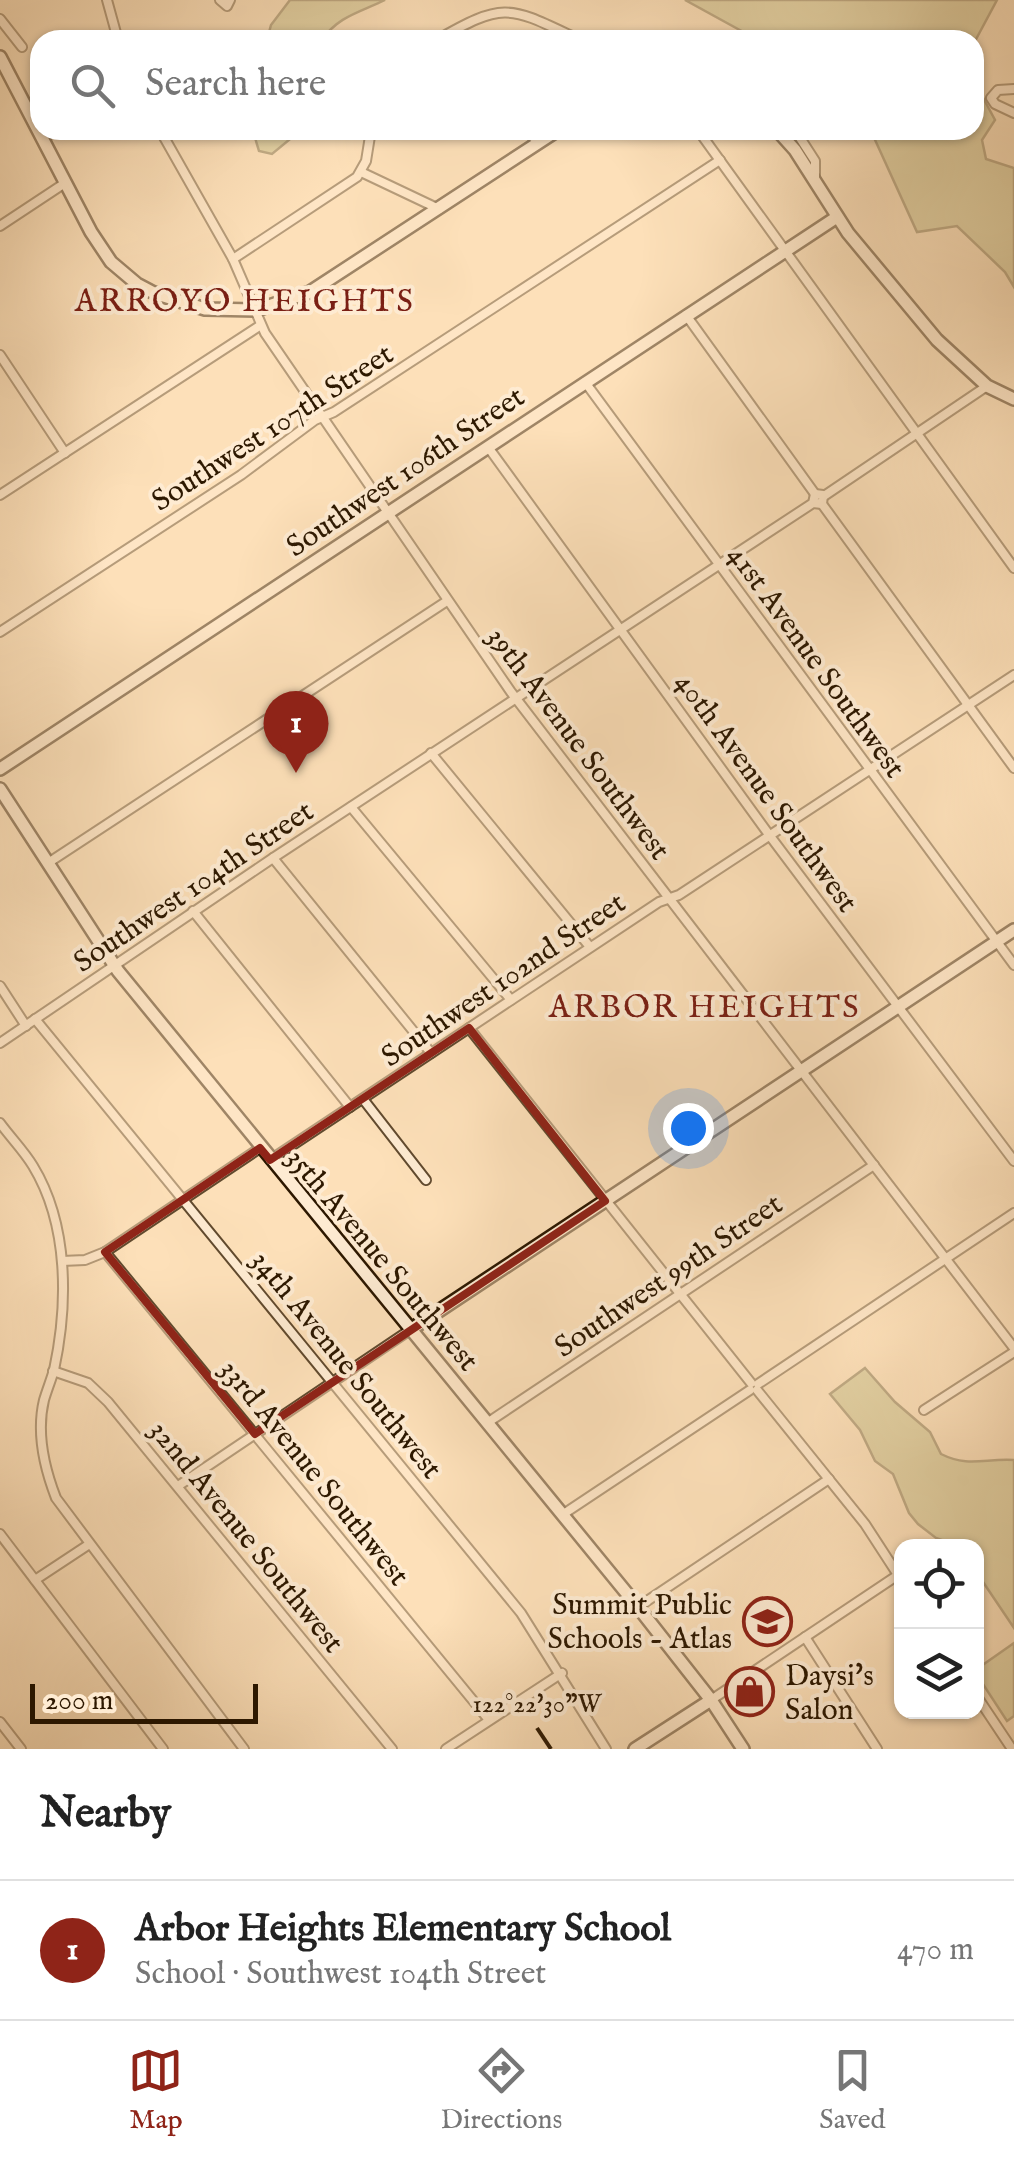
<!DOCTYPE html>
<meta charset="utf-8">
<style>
:root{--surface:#fff;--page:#f2f2f2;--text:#222;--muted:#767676;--line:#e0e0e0;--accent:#8f2418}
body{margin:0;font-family:"IM FELL English",serif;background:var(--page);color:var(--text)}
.controls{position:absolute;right:30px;bottom:30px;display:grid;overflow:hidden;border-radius:20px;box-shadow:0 2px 8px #0004}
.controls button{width:90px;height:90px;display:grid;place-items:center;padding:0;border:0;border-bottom:2px solid var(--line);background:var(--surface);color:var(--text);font:50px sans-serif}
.scale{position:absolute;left:30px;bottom:25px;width:228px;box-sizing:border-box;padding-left:10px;border:5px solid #2d1800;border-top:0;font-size:28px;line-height:35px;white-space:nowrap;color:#2d1800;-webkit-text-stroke:8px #feebd2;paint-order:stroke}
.you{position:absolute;left:688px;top:1128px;width:35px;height:35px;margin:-25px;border:8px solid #fff;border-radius:50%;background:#1a73e8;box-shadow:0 0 0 15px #1a73e833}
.badge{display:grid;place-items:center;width:65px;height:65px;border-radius:50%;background:var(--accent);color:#fff;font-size:32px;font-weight:700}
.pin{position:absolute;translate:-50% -82px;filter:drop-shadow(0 2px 5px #0008)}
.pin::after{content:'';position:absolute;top:52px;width:35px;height:30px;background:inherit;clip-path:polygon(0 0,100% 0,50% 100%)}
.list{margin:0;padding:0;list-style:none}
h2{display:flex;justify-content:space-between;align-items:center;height:130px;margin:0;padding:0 40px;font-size:42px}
h2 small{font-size:32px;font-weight:400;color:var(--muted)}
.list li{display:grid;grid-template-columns:65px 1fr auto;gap:30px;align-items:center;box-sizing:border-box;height:140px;padding:0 40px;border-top:2px solid var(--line)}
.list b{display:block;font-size:38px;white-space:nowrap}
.list p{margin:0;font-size:32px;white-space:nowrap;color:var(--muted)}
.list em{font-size:32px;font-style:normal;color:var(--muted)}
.icon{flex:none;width:55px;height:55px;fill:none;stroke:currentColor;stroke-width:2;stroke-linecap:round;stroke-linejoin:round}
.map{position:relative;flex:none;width:1014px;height:1749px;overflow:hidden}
.search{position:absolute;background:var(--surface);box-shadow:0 2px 8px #0004;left:30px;right:30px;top:30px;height:110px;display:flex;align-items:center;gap:25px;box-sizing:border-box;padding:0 35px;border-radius:30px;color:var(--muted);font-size:38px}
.sheet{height:270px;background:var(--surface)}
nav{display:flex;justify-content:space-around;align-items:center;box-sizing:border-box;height:140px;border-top:2px solid var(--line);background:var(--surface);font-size:28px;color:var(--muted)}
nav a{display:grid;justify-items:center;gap:5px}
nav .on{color:var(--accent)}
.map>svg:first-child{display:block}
.green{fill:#c5c18b;stroke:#796c46;stroke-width:2.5}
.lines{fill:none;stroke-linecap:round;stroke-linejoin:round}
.street-casing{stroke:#614a2e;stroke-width:12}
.secondary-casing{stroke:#2d1800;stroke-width:16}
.street{stroke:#feebd2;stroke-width:8}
.secondary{stroke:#feebd2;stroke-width:11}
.marked{fill:none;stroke:#8f2418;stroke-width:8;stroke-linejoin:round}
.ticks{fill:none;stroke:#2d1800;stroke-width:4}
.labels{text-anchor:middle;stroke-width:8;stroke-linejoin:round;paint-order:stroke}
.street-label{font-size:30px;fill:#2d1800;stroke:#feebd2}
.poi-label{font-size:30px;fill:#2d1800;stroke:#feebd2;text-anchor:end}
.neighbourhood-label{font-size:32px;letter-spacing:2.5px;fill:#7a1f14;stroke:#feebd2}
.ticks-label{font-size:25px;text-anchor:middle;fill:#2d1800;stroke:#feebd2;stroke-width:8;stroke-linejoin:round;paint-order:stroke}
</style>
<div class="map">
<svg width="1014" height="1749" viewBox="0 0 1014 1749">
<rect width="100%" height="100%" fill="#fde0b9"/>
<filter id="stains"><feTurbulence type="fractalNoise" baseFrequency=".002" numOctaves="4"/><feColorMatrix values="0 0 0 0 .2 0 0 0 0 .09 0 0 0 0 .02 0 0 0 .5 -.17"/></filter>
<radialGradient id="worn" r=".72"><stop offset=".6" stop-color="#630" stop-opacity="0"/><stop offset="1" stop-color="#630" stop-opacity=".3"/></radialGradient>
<!-- green -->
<g class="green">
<path d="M290 0H385C361 12 338 16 322 40H267L271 25Z"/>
<path d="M685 0H997L974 43V40H758Z"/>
<path d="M974 81 995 120 982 140 986 159 1014 168V287L1005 272 957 226 917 232 871 131 974 130Z"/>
<path d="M301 130 272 154 259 151 253 131Z"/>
<path d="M865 1368 895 1402 930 1432 941 1454C969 1468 985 1458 1014 1460V1628L977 1573 976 1546H958L936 1538 918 1524 909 1513 893 1474 875 1461 860 1430 830 1394Z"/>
<path d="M1014 1643V1716L1007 1721 977 1675V1669Z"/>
</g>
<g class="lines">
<defs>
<g id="street">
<path d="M107 0 118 40"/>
<path d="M220 0 227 6 230 0"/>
<path d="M0 19 22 47"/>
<path d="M437 40C506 0 510 7 580 40"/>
<path d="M1014 89 998 90 991 98 995 104 1014 113"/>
<path d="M160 130 233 259 265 333 511 692 1014 1348"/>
<path d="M524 130 538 141"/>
<path d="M698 130 1014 568"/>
<path d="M795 130 815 161V181"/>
<path d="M361 172 439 209"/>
<path d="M0 226 65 183"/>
<path d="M233 259 357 177 366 161 371 130"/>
<path d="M686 315 815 494"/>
<path d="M0 355 65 453"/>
<path d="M585 382 1014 965"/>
<path d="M488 447 770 836 1014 1161"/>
<path d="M0 495 261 325"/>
<path d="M824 496 987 386"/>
<path d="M822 504 1014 768"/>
<path d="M0 632 241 475 315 420 334 412 720 160"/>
<path d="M431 753 590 947"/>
<path d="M351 807 511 1000"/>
<path d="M273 858 431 1053"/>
<path d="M48 863 447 601"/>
<path d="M193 911 350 1107"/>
<path d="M0 986 26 1026"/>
<path d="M35 1019 521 1613 606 1749"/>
<path d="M469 1028 751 1383"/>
<path d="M0 1043 273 858 813 503 815 494 823 495 822 504 813 503"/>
<path d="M363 1099 426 1180"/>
<path d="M0 1123C11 1138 24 1151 33 1166 69 1225 68 1305 54 1370 51 1380 47 1390 44 1400 36 1433 44 1467 56 1498L244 1749"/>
<path d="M270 1160 659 902 679 895 1014 675"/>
<path d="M105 1252 489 1720"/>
<path d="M62 1261 85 1260 105 1252 260 1148"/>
<path d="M53 1371 88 1383 108 1402 392 1749"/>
<path d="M758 1384 1014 1213"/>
<path d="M757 1390 865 1524 902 1581"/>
<path d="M924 1410 1014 1352"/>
<path d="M487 1423 874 1165"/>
<path d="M178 1486 410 1330"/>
<path d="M562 1515 750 1390"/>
<path d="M0 1534 163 1749"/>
<path d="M35 1580 88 1545"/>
<path d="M638 1607 829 1479"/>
<path d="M805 1637 877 1749"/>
<path d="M976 1695 1012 1749"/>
<path d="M711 1700 898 1575"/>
<path d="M0 1722 21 1749"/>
<path d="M446 1749 562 1673"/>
</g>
<g id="secondary">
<path d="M0 57 91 232 111 262 137 284 154 293 205 309 257 310 310 292 558 130"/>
<path d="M777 130 795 150 848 233 937 340 987 386 1014 399"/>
<path d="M0 769 837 217"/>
<path d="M0 789 118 971 638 1607 711 1700 743 1749"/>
<path d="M410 1330 1014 930"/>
<path d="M635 1749 711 1700"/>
</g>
</defs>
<!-- street casing -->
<use href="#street" class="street-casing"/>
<!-- secondary casing -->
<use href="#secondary" class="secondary-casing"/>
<!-- street -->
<use href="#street" class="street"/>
<!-- secondary -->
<use href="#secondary" class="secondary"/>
</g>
<!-- marked area -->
<path d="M0 0H1014V1749H0ZM469 1028 605 1201 255 1434 105 1252 260 1148 270 1160Z" fill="#fde0b9" fill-opacity=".55" fill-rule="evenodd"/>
<path class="marked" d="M469 1028 605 1201 255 1434 105 1252 260 1148 270 1160Z"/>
<!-- ticks -->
<path class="ticks" d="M537 1728 551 1749"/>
<!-- icons -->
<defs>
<symbol id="school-ring" viewBox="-11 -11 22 22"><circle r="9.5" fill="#feebd2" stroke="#8f2418" stroke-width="1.5"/><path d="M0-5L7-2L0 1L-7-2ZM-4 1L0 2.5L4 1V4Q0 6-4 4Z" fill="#8f2418"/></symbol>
<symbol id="shop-ring" viewBox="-11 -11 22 22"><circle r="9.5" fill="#feebd2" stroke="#8f2418" stroke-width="1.5"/><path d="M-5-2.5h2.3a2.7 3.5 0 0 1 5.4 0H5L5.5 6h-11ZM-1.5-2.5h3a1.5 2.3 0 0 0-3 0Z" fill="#8f2418"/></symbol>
</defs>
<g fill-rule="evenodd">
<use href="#school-ring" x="740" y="1594" width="55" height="55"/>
<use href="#shop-ring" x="722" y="1664" width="55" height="55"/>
</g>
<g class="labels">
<!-- street labels -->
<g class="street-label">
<text transform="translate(272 427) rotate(-33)" y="10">Southwest 107th Street</text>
<text transform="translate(405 471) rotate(-34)" y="10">Southwest 106th Street</text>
<text transform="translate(817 661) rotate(54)" y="10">41st Avenue Southwest</text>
<text transform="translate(579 743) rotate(53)" y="10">39th Avenue Southwest</text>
<text transform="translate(767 792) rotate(54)" y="10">40th Avenue Southwest</text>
<text transform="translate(193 886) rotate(-34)" y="10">Southwest 104th Street</text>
<text transform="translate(503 979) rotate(-34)" y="10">Southwest 102nd Street</text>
<text transform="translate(383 1259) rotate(50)" y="10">35th Avenue Southwest</text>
<text transform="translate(668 1275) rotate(-34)" y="10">Southwest 99th Street</text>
<text transform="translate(347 1364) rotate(51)" y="10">34th Avenue Southwest</text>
<text transform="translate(315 1472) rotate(51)" y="10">33rd Avenue Southwest</text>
<text transform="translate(247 1536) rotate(51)" y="10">32nd Avenue Southwest</text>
</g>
<!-- poi labels -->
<g class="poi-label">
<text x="732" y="1614">Summit Public<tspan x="732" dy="34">Schools - Atlas</tspan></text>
<text x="785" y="1685" text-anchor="start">Daysi's<tspan x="785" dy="34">Salon</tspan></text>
</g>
<!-- neighbourhood labels -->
<g class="neighbourhood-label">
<text x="245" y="311">ARROYO HEIGHTS</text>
<text x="705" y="1017">ARBOR HEIGHTS</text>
</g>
</g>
<g class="ticks-label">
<text x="537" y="1712">122°22'30"W</text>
</g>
<rect width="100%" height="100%" filter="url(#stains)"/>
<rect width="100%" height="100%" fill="url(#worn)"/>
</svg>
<div class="controls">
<button><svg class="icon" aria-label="locate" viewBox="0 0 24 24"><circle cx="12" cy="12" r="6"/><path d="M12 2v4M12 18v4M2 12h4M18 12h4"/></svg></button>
<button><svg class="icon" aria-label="layers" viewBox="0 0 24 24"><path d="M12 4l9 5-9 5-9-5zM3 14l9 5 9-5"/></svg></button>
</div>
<div class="scale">200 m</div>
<div class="you"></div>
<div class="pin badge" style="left:296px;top:773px">1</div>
<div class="search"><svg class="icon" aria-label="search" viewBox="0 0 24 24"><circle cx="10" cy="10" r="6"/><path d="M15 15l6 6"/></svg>Search here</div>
</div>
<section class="sheet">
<h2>Nearby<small></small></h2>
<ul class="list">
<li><span class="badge">1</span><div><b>Arbor Heights Elementary School</b><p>School · Southwest 104th Street</p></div><em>470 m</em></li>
</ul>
</section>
<nav>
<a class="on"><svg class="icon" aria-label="map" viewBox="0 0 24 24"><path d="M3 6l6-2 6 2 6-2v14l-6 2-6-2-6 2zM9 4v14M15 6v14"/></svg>Map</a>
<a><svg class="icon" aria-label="directions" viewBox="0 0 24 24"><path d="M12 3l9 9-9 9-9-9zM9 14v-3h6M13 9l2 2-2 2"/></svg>Directions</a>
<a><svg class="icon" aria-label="saved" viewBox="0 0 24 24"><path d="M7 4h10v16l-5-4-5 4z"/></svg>Saved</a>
</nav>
